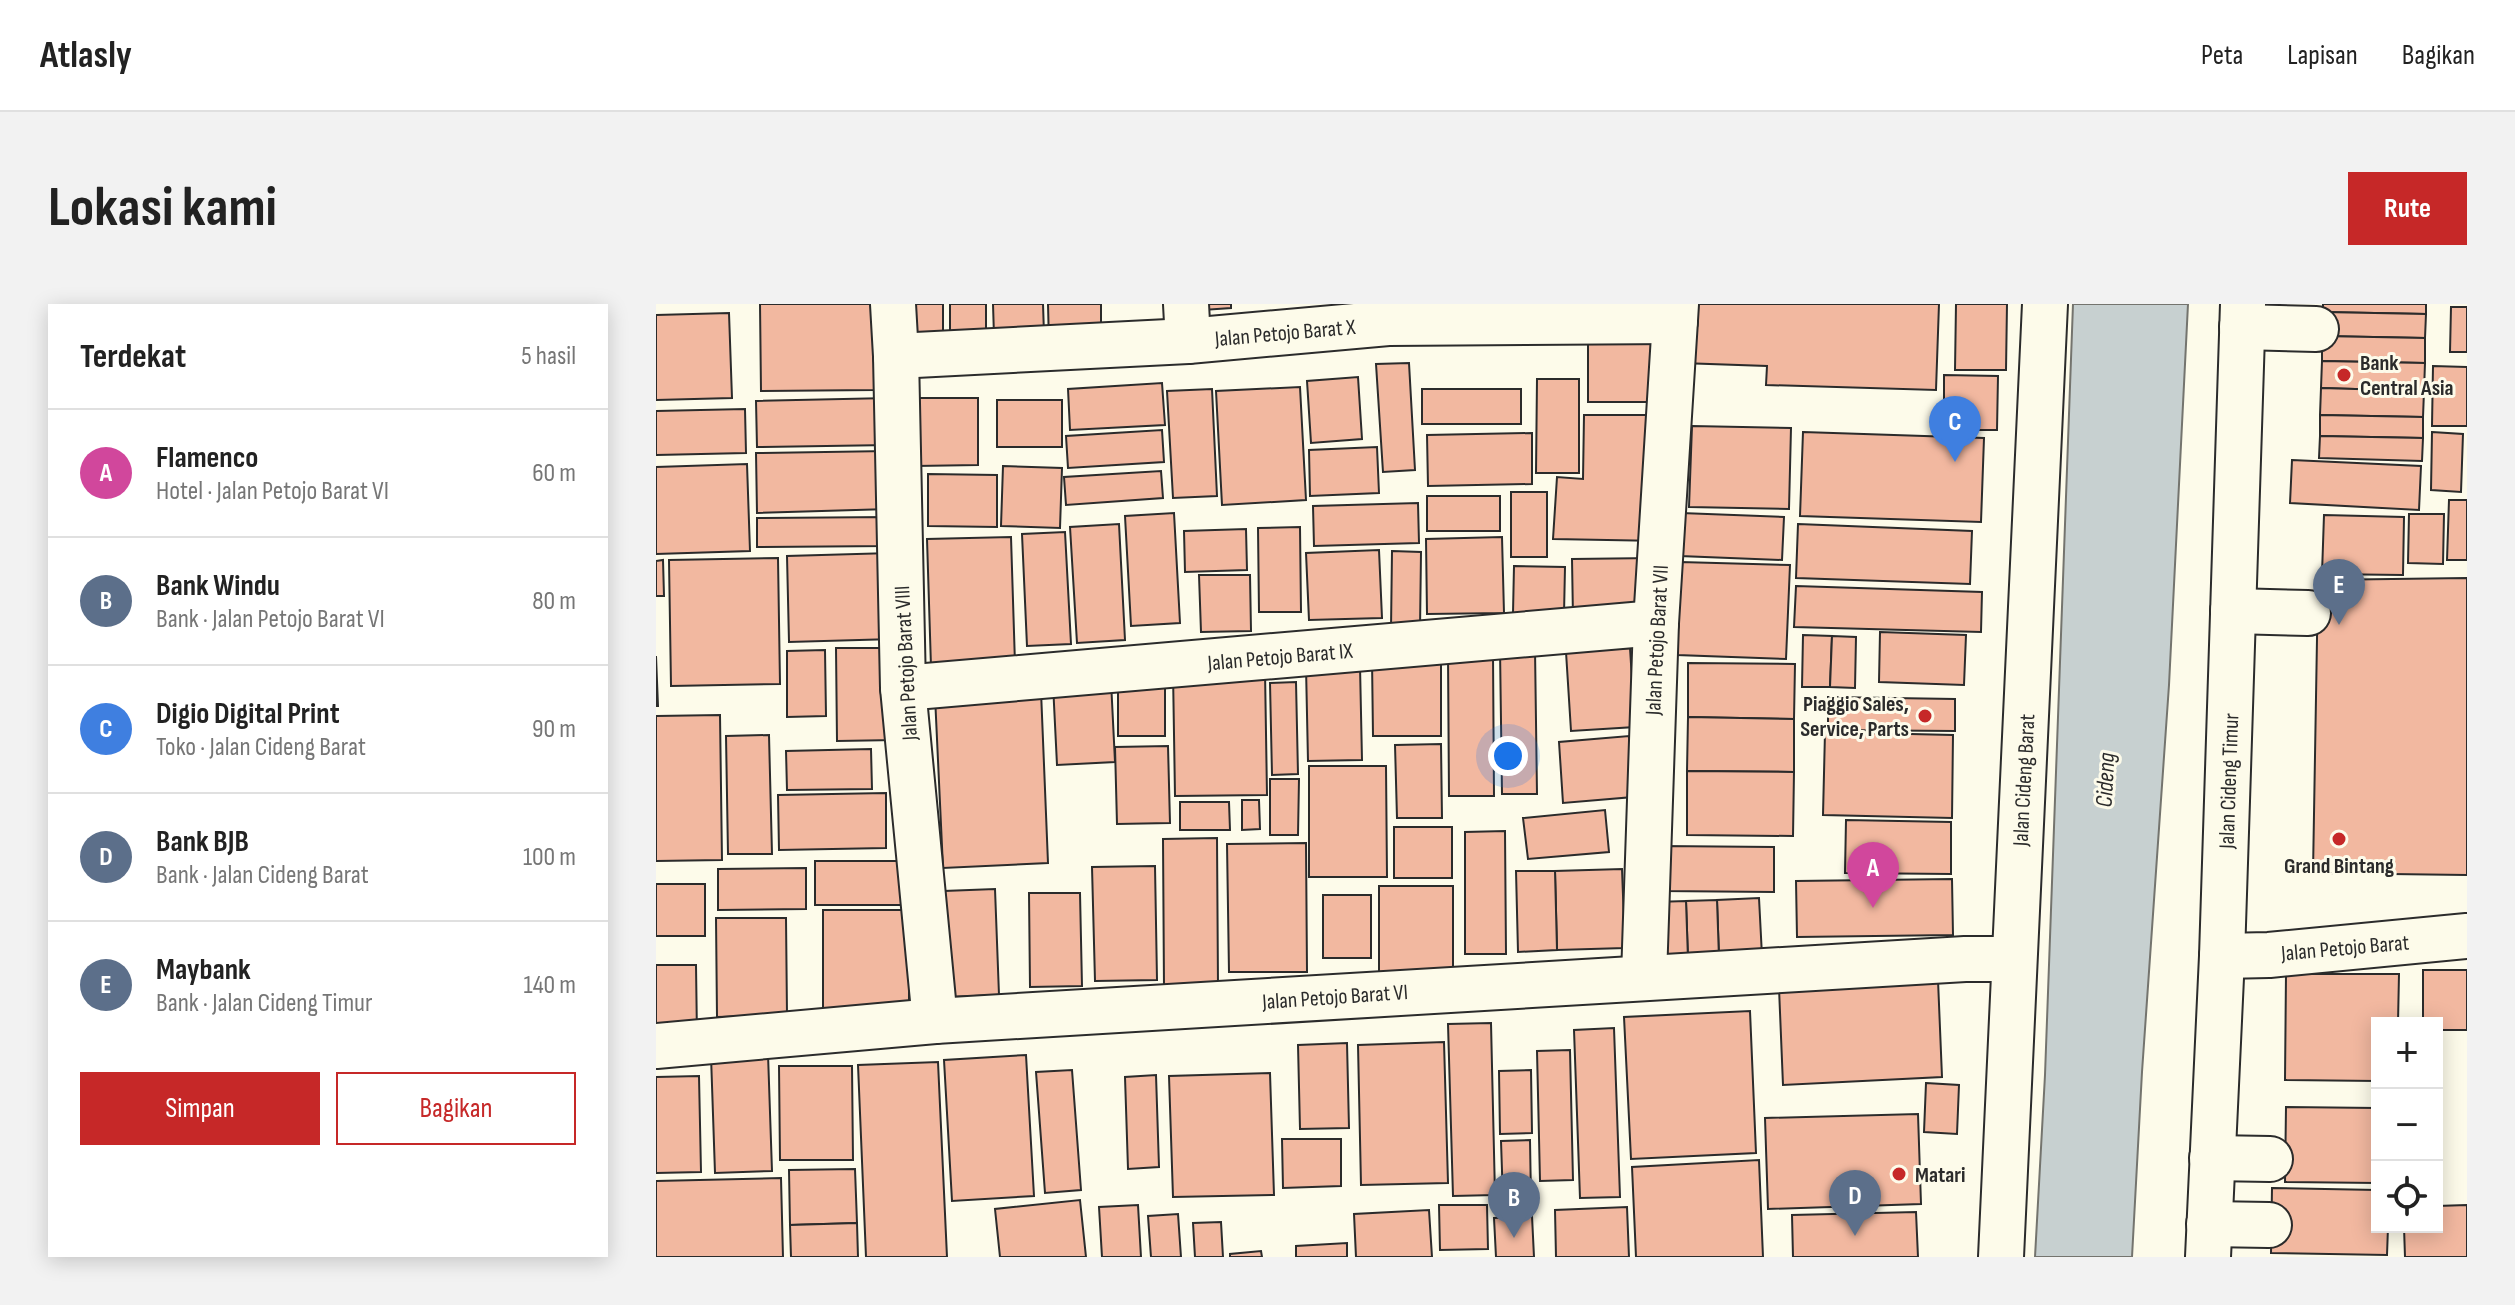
<!DOCTYPE html>
<html lang="id">
<meta charset="utf-8">
<style>
:root{--surface:#fff;--page:#f2f2f2;--text:#222;--muted:#767676;--line:#e0e0e0;--accent:#c62828}
body{margin:0;font-family:"Sofia Sans Condensed",sans-serif;background:var(--page);color:var(--text)}
.controls{position:absolute;right:24px;bottom:24px;display:grid;overflow:hidden;border-radius:0px;box-shadow:0 4px 20px #0003}
.controls button{width:72px;height:72px;display:grid;place-items:center;padding:0;border:0;border-bottom:2px solid var(--line);background:var(--surface);color:var(--text);font:40px sans-serif}
.you{position:absolute;left:852px;top:452px;width:28px;height:28px;margin:-20px;border:6px solid #fff;border-radius:50%;background:#1a73e8;box-shadow:0 0 0 12px #1a73e833}
.badge{display:grid;place-items:center;width:52px;height:52px;border-radius:50%;background:var(--accent);color:#fff;font-size:26px;font-weight:700}
.pin{position:absolute;translate:-50% -66px;filter:drop-shadow(0 2px 4px #0008)}
.pin::after{content:'';position:absolute;top:42px;width:28px;height:24px;background:inherit;clip-path:polygon(0 0,100% 0,50% 100%)}
.list{margin:0;padding:0;list-style:none}
h2{display:flex;justify-content:space-between;align-items:center;height:104px;margin:0;padding:0 32px;font-size:34px}
h2 small{font-size:26px;font-weight:400;color:var(--muted)}
.list li{display:grid;grid-template-columns:52px 1fr auto;gap:24px;align-items:center;box-sizing:border-box;height:128px;padding:0 32px;border-top:2px solid var(--line)}
.list b{display:block;font-size:30px;white-space:nowrap}
.list p{margin:0;font-size:26px;white-space:nowrap;color:var(--muted)}
.list em{font-size:26px;font-style:normal;color:var(--muted)}
.actions{display:flex;gap:16px;padding:24px 32px}
.actions a{flex:1;padding:18px 0;border:2px solid var(--accent);border-radius:0px;text-align:center;font-size:28px;color:var(--accent)}
.actions .main{background:var(--accent);color:#fff}
.icon{flex:none;width:44px;height:44px;fill:none;stroke:currentColor;stroke-width:2;stroke-linecap:round;stroke-linejoin:round}
.map{position:relative;flex:none;width:1811px;height:953px;overflow:hidden;border-radius:0px}
header{display:flex;align-items:center;gap:48px;box-sizing:border-box;height:112px;padding:0 40px;background:var(--surface);border-bottom:2px solid var(--line)}
header strong{font-size:38px}
nav{display:flex;gap:44px;margin-inline-start:auto;font-size:28px}
.intro{display:flex;align-items:center;justify-content:space-between;box-sizing:border-box;height:192px;padding:0 48px}
h1{margin:0;font-size:56px}
.button{padding:20px 36px;border-radius:0px;background:var(--accent);color:#fff;font-size:28px;font-weight:700}
main{display:flex;gap:48px;padding:0 48px}
aside{flex:1;background:var(--surface);border-radius:0px;box-shadow:0 4px 20px #0003}
.map>svg:first-child{display:block}
.water{fill:#c7d0d0;stroke:#74746e;stroke-width:2}
.building{fill:#f2b8a0;stroke:#2b2b2b;stroke-width:2}
.lines{fill:none;stroke-linecap:round;stroke-linejoin:round}
.minor-casing{stroke:#2b2b2b;stroke-width:48}
.minor{stroke:#fdfbea;stroke-width:44}
.poi-dot{fill:#c62828;stroke:#fdfbea;stroke-width:3}
.labels{text-anchor:middle;stroke-width:6;stroke-linejoin:round;paint-order:stroke}
.street-label{font-size:22px;fill:#2b2b2b;stroke:#fdfbea}
.poi-label{font-size:22px;font-weight:bold;fill:#2b2b2b;stroke:#fdfbea;text-anchor:start}
.water-label{font-size:24px;font-style:italic;fill:#2b2b2b;stroke:#fdfbea}
</style>
<header>
<strong>Atlasly</strong>
<nav><a>Peta</a><a>Lapisan</a><a>Bagikan</a></nav>
</header>
<div class="intro"><h1>Lokasi kami</h1><a class="button">Rute</a></div>
<main>
<aside>
<h2>Terdekat<small>5 hasil</small></h2>
<ul class="list">
<li><span class="badge" style="background:#d1479c">A</span><div><b>Flamenco</b><p>Hotel · Jalan Petojo Barat VI</p></div><em>60 m</em></li>
<li><span class="badge" style="background:#5c6f8a">B</span><div><b>Bank Windu</b><p>Bank · Jalan Petojo Barat VI</p></div><em>80 m</em></li>
<li><span class="badge" style="background:#3f7fe0">C</span><div><b>Digio Digital Print</b><p>Toko · Jalan Cideng Barat</p></div><em>90 m</em></li>
<li><span class="badge" style="background:#5c6f8a">D</span><div><b>Bank BJB</b><p>Bank · Jalan Cideng Barat</p></div><em>100 m</em></li>
<li><span class="badge" style="background:#5c6f8a">E</span><div><b>Maybank</b><p>Bank · Jalan Cideng Timur</p></div><em>140 m</em></li>
</ul>
<div class="actions"><a class="main">Simpan</a><a>Bagikan</a></div>
</aside>
<div class="map">
<svg width="1811" height="953" viewBox="0 0 1811 953">
<rect width="100%" height="100%" fill="#fdfbea"/>
<!-- water -->
<path class="water" d="M1417 0H1532L1513 381 1486 768 1476 953H1379L1389 771Z"/>
<!-- building -->
<g class="building">
<path d="M104 0H219V86L105 87Z"/>
<path d="M254 0H287V35L254 34Z"/>
<rect x="294" y="0" width="36" height="27"/>
<path d="M337 0H387L388 30 338 32Z"/>
<path d="M392 0H445V40H393Z"/>
<path d="M547 0H575V4L547 6Z"/>
<path d="M1026 0H1283L1280 86 1110 81 1111 62 1025 59Z"/>
<path d="M1300 0H1351L1350 66H1299Z"/>
<path d="M1667 0H1770V10L1667 8Z"/>
<path d="M1795 3H1811V48H1794Z"/>
<path d="M1667 8 1770 10 1769 34 1666 32Z"/>
<path d="M73 9 76 94 0 96V11Z"/>
<path d="M932 26H996L997 98H932Z"/>
<path d="M1666 32 1769 34V59L1666 57Z"/>
<path d="M1666 57 1769 59 1768 87 1665 84Z"/>
<path d="M753 59 759 166 727 168 720 60Z"/>
<path d="M1777 62 1811 63V122H1776Z"/>
<path d="M1288 71 1342 72 1341 126H1288Z"/>
<path d="M702 73 706 135 655 139 651 77Z"/>
<path d="M881 75H923V169H880Z"/>
<path d="M506 79 509 121 414 126 412 85Z"/>
<path d="M644 83 650 196 566 201 560 87Z"/>
<path d="M1665 84 1768 87 1767 113 1664 111Z"/>
<path d="M556 85 561 192 517 194 511 87Z"/>
<rect x="766" y="85" width="99" height="35"/>
<path d="M233 94 234 141 101 143 100 97Z"/>
<path d="M260 94H322V161L260 162Z"/>
<rect x="341" y="96" width="65" height="47"/>
<path d="M89 105 90 149 0 151V107Z"/>
<path d="M928 111H1006L1005 237 897 235 901 173 927 175Z"/>
<path d="M1664 111 1767 113V134L1664 132Z"/>
<path d="M1036 122 1135 124 1133 205 1033 203Z"/>
<path d="M506 126 508 158 412 164 410 132Z"/>
<path d="M1147 128 1328 134 1325 218 1144 212Z"/>
<path d="M1776 128 1807 130 1805 188 1775 186Z"/>
<path d="M876 129V180L772 182 771 131Z"/>
<path d="M1664 132 1767 134 1766 157 1663 154Z"/>
<path d="M721 143 723 189 654 192 653 146Z"/>
<path d="M232 147 233 205 101 209 100 149Z"/>
<path d="M1636 156 1765 162 1763 206 1634 199Z"/>
<path d="M91 160 94 247 0 250V163Z"/>
<path d="M347 162 406 164 404 224 345 222Z"/>
<path d="M505 167 507 194 410 201 408 173Z"/>
<path d="M272 170 341 171V223L272 222Z"/>
<rect x="855" y="188" width="36" height="65"/>
<rect x="771" y="192" width="73" height="35"/>
<path d="M1793 196H1811V256H1791Z"/>
<path d="M762 199 763 239 658 242 657 202Z"/>
<path d="M518 209 524 319 475 322 469 212Z"/>
<path d="M1025 209 1128 213 1126 256 1024 252Z"/>
<path d="M1753 210H1788L1787 260 1752 259Z"/>
<path d="M1668 211 1748 213 1747 271 1666 270Z"/>
<path d="M233 213V242L101 243V214Z"/>
<path d="M463 220 469 336 421 339 414 223Z"/>
<path d="M1142 220 1316 227 1314 280 1140 274Z"/>
<path d="M644 223 645 308H603L602 224Z"/>
<path d="M590 225 591 266 529 268 528 227Z"/>
<path d="M409 228 415 340 371 342 366 230Z"/>
<path d="M355 233 359 360 275 363 271 235Z"/>
<path d="M846 233 848 309 771 310 770 235Z"/>
<path d="M723 246 726 314 653 316 650 249Z"/>
<path d="M736 247 765 248 764 325H735Z"/>
<path d="M235 249 238 335 133 338 131 252Z"/>
<path d="M122 254 124 380 15 382 13 256Z"/>
<path d="M998 254 999 312 917 314 916 255Z"/>
<path d="M7 256 8 292H0V257Z"/>
<path d="M1024 258 1134 261 1130 355 1021 351Z"/>
<path d="M858 262 909 263 908 310 857 309Z"/>
<path d="M543 271H594L595 327 545 328Z"/>
<path d="M1811 274V571L1657 569 1662 276Z"/>
<path d="M1140 282 1326 288 1325 328 1138 323Z"/>
<path d="M1224 328 1310 331 1308 381 1223 378Z"/>
<path d="M1147 331 1176 332 1174 383H1146Z"/>
<path d="M1176 332 1200 333 1199 384 1174 383Z"/>
<path d="M180 344H239L240 436 181 437Z"/>
<path d="M974 344 979 423 915 427 910 348Z"/>
<path d="M844 345H879L881 490H846Z"/>
<path d="M169 346 170 412 131 413V347Z"/>
<path d="M792 351H837L838 492H793Z"/>
<path d="M0 352 2 402H0Z"/>
<path d="M716 355H785V432H717Z"/>
<path d="M1032 359 1139 360 1138 415 1032 413Z"/>
<path d="M704 362 706 456 652 457 650 363Z"/>
<path d="M609 367 611 491 519 492 517 368Z"/>
<path d="M509 374V432H462V375Z"/>
<path d="M455 377 459 458 401 461 397 380Z"/>
<path d="M640 378 642 470 616 471 614 379Z"/>
<path d="M385 387 392 559 287 564 279 392Z"/>
<path d="M1172 393 1299 395V427L1172 426Z"/>
<path d="M64 411 66 556 0 557V412Z"/>
<path d="M1032 413 1138 415V468L1031 467Z"/>
<path d="M1169 428 1297 431 1296 514 1167 511Z"/>
<path d="M113 431 116 550H72L70 432Z"/>
<path d="M973 432 977 493 907 499 903 438Z"/>
<path d="M785 440 786 514H741L739 441Z"/>
<path d="M512 442 514 519 461 520 459 443Z"/>
<path d="M215 445 216 485 131 486 130 447Z"/>
<path d="M653 462H730L731 573H653Z"/>
<path d="M1031 467 1138 468 1137 532 1031 531Z"/>
<path d="M614 475H643L642 531H614Z"/>
<path d="M230 489V544L123 546 122 491Z"/>
<path d="M586 496H603L604 525 586 526Z"/>
<path d="M524 498H573L574 526H524Z"/>
<path d="M949 506 953 548 872 555 867 514Z"/>
<path d="M1190 516 1295 518V570L1189 569Z"/>
<rect x="738" y="523" width="58" height="51"/>
<path d="M849 527 850 650H809V528Z"/>
<path d="M561 534 562 682 508 683 507 535Z"/>
<path d="M650 539 651 668H573L571 540Z"/>
<path d="M1005 542 1118 543V588L1005 587Z"/>
<rect x="159" y="557" width="93" height="44"/>
<path d="M499 562 501 676 439 677 436 563Z"/>
<path d="M150 564V605L62 606V565Z"/>
<path d="M966 565 969 644 901 646 899 567Z"/>
<path d="M860 567H899L901 646 862 648Z"/>
<path d="M1296 575 1297 631 1141 633 1140 577Z"/>
<rect x="0" y="580" width="49" height="52"/>
<rect x="723" y="582" width="74" height="86"/>
<path d="M339 585 343 691 292 693 288 587Z"/>
<path d="M373 589H424L426 682 374 683Z"/>
<rect x="667" y="591" width="48" height="63"/>
<path d="M1103 594 1106 652 1063 654 1061 596Z"/>
<path d="M1061 596 1063 654 1032 655 1030 597Z"/>
<path d="M1030 597 1032 655 1002 656 999 598Z"/>
<rect x="167" y="606" width="86" height="100"/>
<path d="M60 614H130L131 711 61 713Z"/>
<path d="M0 661H40L41 733H0Z"/>
<path d="M1767 666H1811V726H1781V719H1767Z"/>
<path d="M1630 670H1743L1742 719H1721V777L1629 776Z"/>
<path d="M1282 676 1286 773 1127 781 1123 684Z"/>
<path d="M1094 707 1100 849 975 855 968 713Z"/>
<path d="M835 719 839 891 797 892 792 720Z"/>
<path d="M958 724 964 893 924 894 918 726Z"/>
<path d="M788 738 792 879 705 881 702 741Z"/>
<path d="M691 739 693 824 644 825 642 741Z"/>
<path d="M914 746 917 876 884 877 881 747Z"/>
<path d="M112 750 116 867 59 869 55 752Z"/>
<path d="M370 751 378 892 296 897 288 756Z"/>
<path d="M282 758 291 953H210L202 761Z"/>
<path d="M123 762H196L197 856H124Z"/>
<path d="M416 766 425 886 389 889 380 768Z"/>
<path d="M875 766 876 829 844 830 843 767Z"/>
<path d="M614 769 618 891 517 893 513 772Z"/>
<path d="M500 771 503 863 472 865 469 773Z"/>
<path d="M43 772 45 868 0 869V773Z"/>
<path d="M1270 779 1303 781 1301 830 1268 828Z"/>
<path d="M1630 803 1721 804V879L1629 878Z"/>
<path d="M1262 810 1265 900 1112 905 1109 814Z"/>
<path d="M626 835H685V882L627 884Z"/>
<path d="M874 836 875 896 847 897 845 837Z"/>
<path d="M1103 856 1107 953H980L976 863Z"/>
<path d="M199 865 201 919 134 921 133 866Z"/>
<path d="M125 874 127 953H0V877Z"/>
<path d="M1616 884 1721 886V923H1732L1731 951 1615 949Z"/>
<path d="M424 896 430 953H344L339 905Z"/>
<path d="M482 901 485 953H446L443 903Z"/>
<path d="M783 901H831L832 945 784 946Z"/>
<path d="M1811 901V953H1749L1748 923H1781V902Z"/>
<path d="M971 903 973 953H900L899 906Z"/>
<path d="M773 906 776 953H700L698 910Z"/>
<path d="M1260 908 1262 953H1137L1136 911Z"/>
<path d="M522 910 525 953H495L492 912Z"/>
<path d="M876 912 878 953H840L838 914Z"/>
<path d="M565 918 567 953H539L537 919Z"/>
<path d="M201 919 202 953H135L134 921Z"/>
<path d="M691 939V953H640V942Z"/>
<path d="M605 947 606 953H574V950Z"/>
</g>
<g class="lines">
<defs>
<g id="minor">
<path d="M237 0 240 52 247 384 279 717"/>
<path d="M530 0 532 37"/>
<path d="M1586 23 1660 25"/>
<path d="M240 52 532 37 732 19 1019 17"/>
<path d="M1577 307 1652 309"/>
<path d="M247 384 1000 319"/>
<path d="M1566 652 1613 651 1811 632"/>
<path d="M988 673 1000 319 1020 0"/>
<path d="M0 742 279 717 1309 655H1358"/>
<path d="M1556 854 1614 855"/>
<path d="M1553 920 1613 921"/>
<path d="M1345 953 1389 0"/>
<path d="M1552 953 1566 652 1587 0"/>
</g>
</defs>
<!-- minor casing -->
<use href="#minor" class="minor-casing"/>
<!-- minor -->
<use href="#minor" class="minor"/>
</g>
<!-- markers -->
<g class="poi-dot">
<circle cx="1688" cy="71" r="8"/>
<circle cx="1269" cy="412" r="8"/>
<circle cx="1683" cy="535" r="8"/>
<circle cx="1243" cy="870" r="8"/>
</g>
<g class="labels">
<!-- street labels -->
<g class="street-label">
<text transform="translate(629 28) rotate(-5)" y="8">Jalan Petojo Barat X</text>
<text transform="translate(1000 336) rotate(-87)" y="8">Jalan Petojo Barat VII</text>
<text transform="translate(624 352) rotate(-5)" y="8">Jalan Petojo Barat IX</text>
<text transform="translate(249 359) rotate(-93)" y="8">Jalan Petojo Barat VIII</text>
<text transform="translate(1367 476) rotate(-87)" y="8">Jalan Cideng Barat</text>
<text transform="translate(1572 477) rotate(-88)" y="8">Jalan Cideng Timur</text>
<text transform="translate(1689 643) rotate(-5)" y="8">Jalan Petojo Barat</text>
<text transform="translate(679 692) rotate(-4)" y="8">Jalan Petojo Barat VI</text>
</g>
<!-- poi labels -->
<g class="poi-label">
<text x="1704" y="66">Bank<tspan x="1704" dy="25">Central Asia</tspan></text>
<text x="1253" y="407" text-anchor="end">Piaggio Sales,<tspan x="1253" dy="25">Service, Parts</tspan></text>
<text x="1683" y="569" text-anchor="middle">Grand Bintang</text>
<text x="1259" y="878">Matari</text>
</g>
<!-- water labels -->
<g class="water-label">
<text transform="translate(1449 476) rotate(-87)" y="8">Cideng</text>
</g>
</g>
</svg>
<div class="controls">
<button>+</button>
<button>−</button>
<button><svg class="icon" aria-label="locate" viewBox="0 0 24 24"><circle cx="12" cy="12" r="6"/><path d="M12 2v4M12 18v4M2 12h4M18 12h4"/></svg></button>
</div>
<div class="you"></div>
<div class="pin badge" style="left:1217px;top:604px;background:#d1479c">A</div>
<div class="pin badge" style="left:858px;top:934px;background:#5c6f8a">B</div>
<div class="pin badge" style="left:1299px;top:158px;background:#3f7fe0">C</div>
<div class="pin badge" style="left:1199px;top:932px;background:#5c6f8a">D</div>
<div class="pin badge" style="left:1683px;top:321px;background:#5c6f8a">E</div>
</div>
</main>
